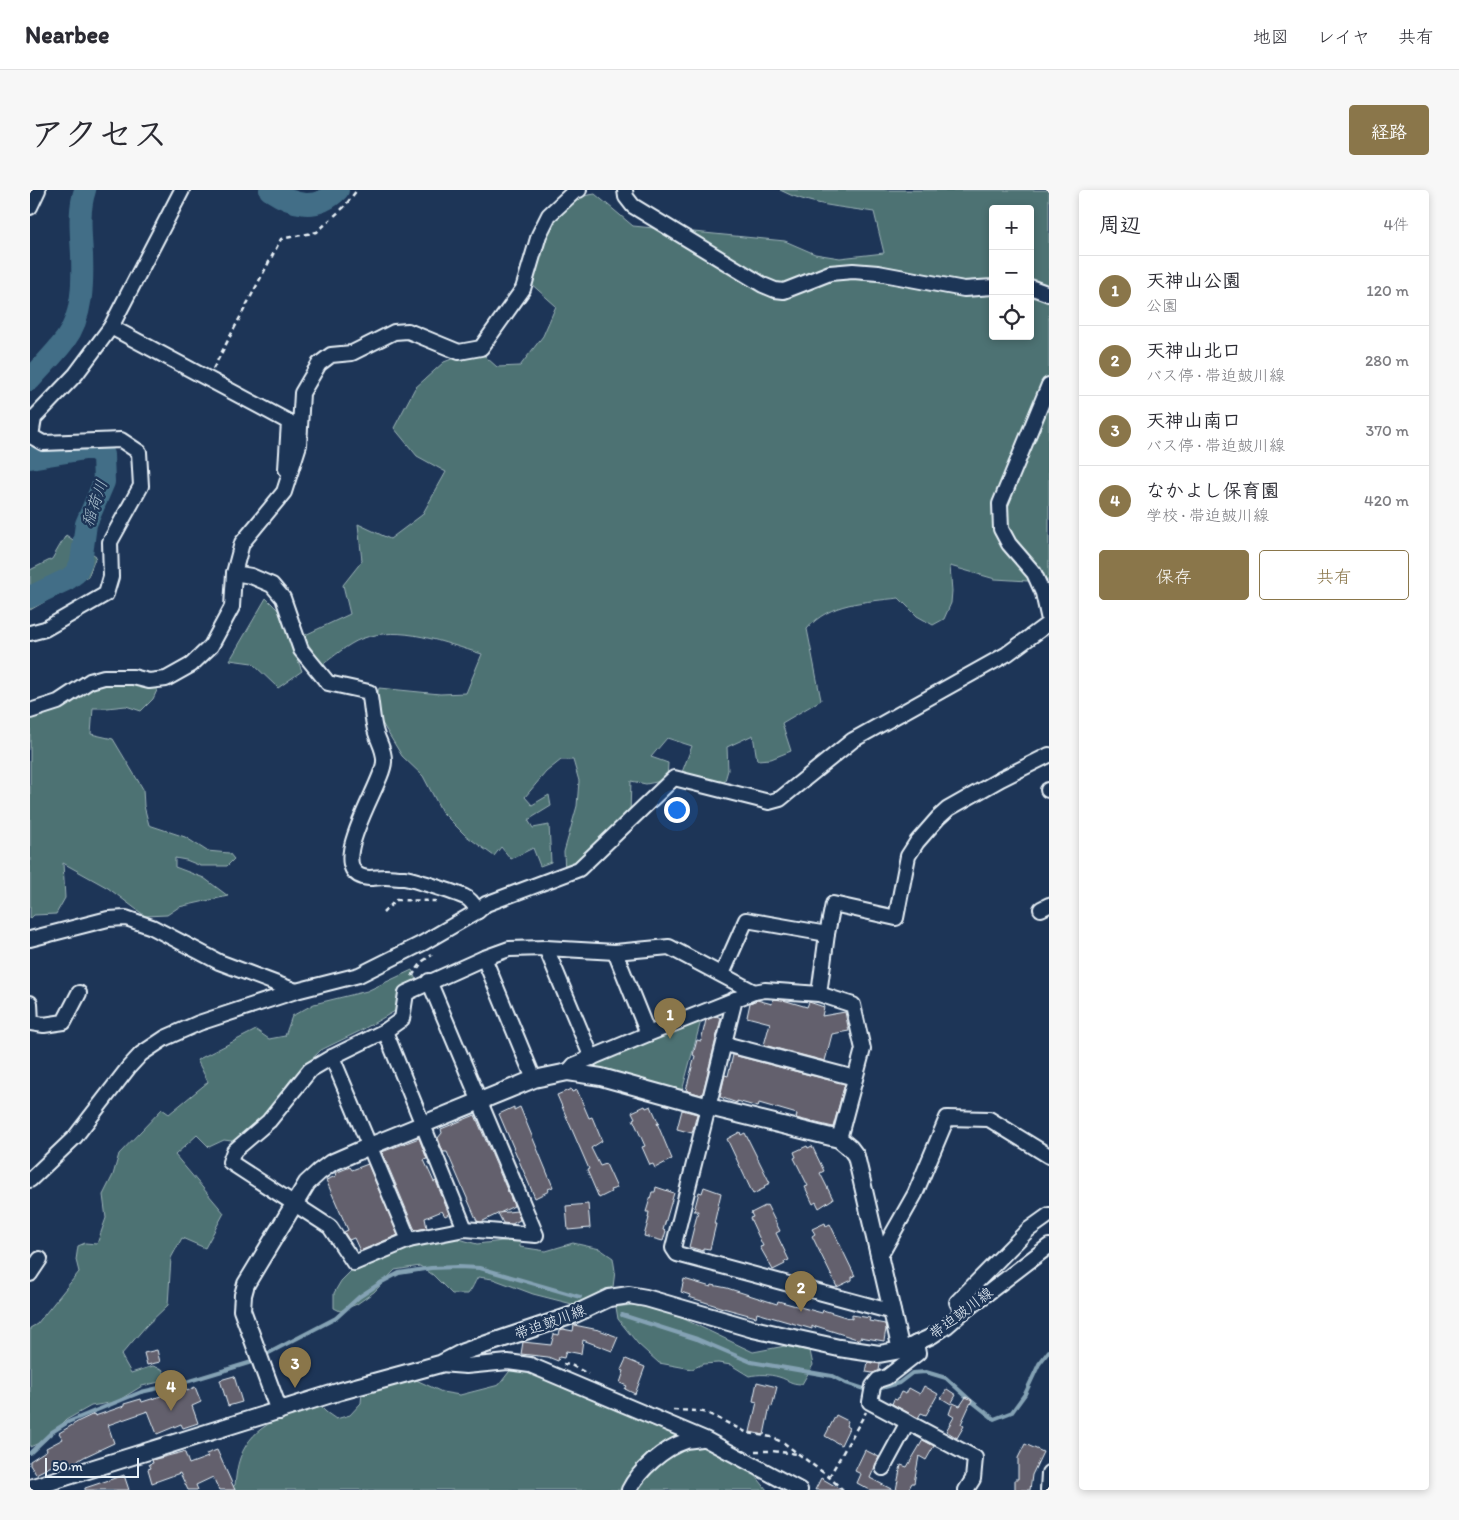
<!DOCTYPE html>
<html lang="ja">
<meta charset="utf-8">
<style>
:root{--surface:#fff;--page:#f7f7f7;--text:#2b2b33;--muted:#7c7c81;--line:#e1e1e2;--accent:#8a764a}
body{margin:0;font-family:Itim,"Klee One",sans-serif;background:var(--page);color:var(--text)}
.controls{position:absolute;right:15px;top:15px;display:grid;overflow:hidden;border-radius:5px;box-shadow:0 2px 8px #0003}
.controls button{width:45px;height:45px;display:grid;place-items:center;padding:0;border:0;border-bottom:1px solid var(--line);background:var(--surface);color:var(--text);font:25px sans-serif}
.scale{position:absolute;left:15px;bottom:12px;width:94px;box-sizing:border-box;padding-left:5px;border:2px solid #e8f1f8;border-top:0;font-size:14px;line-height:18px;white-space:nowrap;color:#e8f1f8;-webkit-text-stroke:4px #1d3557;paint-order:stroke}
.you{position:absolute;left:646px;top:619px;width:18px;height:18px;margin:-12px;border:4px solid #fff;border-radius:50%;background:#1a73e8;box-shadow:0 0 0 8px #1a73e833}
.badge{display:grid;place-items:center;width:32px;height:32px;border-radius:50%;background:var(--accent);color:#fff;font-size:16px;font-weight:700}
.pin{position:absolute;translate:-50% -41px;filter:drop-shadow(0 1px 2px #0008)}
.pin::after{content:'';position:absolute;top:26px;width:18px;height:15px;background:inherit;clip-path:polygon(0 0,100% 0,50% 100%)}
.list{margin:0;padding:0;list-style:none}
h2{display:flex;justify-content:space-between;align-items:center;height:65px;margin:0;padding:0 20px;font-size:21px}
h2 small{font-size:16px;font-weight:400;color:var(--muted)}
.list li{display:grid;grid-template-columns:32px 1fr auto;gap:15px;align-items:center;box-sizing:border-box;height:70px;padding:0 20px;border-top:1px solid var(--line)}
.list b{display:block;font-size:19px;white-space:nowrap}
.list p{margin:0;font-size:16px;white-space:nowrap;color:var(--muted)}
.list em{font-size:16px;font-style:normal;color:var(--muted)}
.actions{display:flex;gap:10px;padding:15px 20px}
.actions a{flex:1;padding:11px 0;border:1px solid var(--accent);border-radius:5px;text-align:center;font-size:18px;color:var(--accent)}
.actions .main{background:var(--accent);color:#fff}
.icon{flex:none;width:28px;height:28px;fill:none;stroke:currentColor;stroke-width:2;stroke-linecap:round;stroke-linejoin:round}
.map{position:relative;flex:none;width:1019px;height:1300px;overflow:hidden;border-radius:5px}
header{display:flex;align-items:center;gap:30px;box-sizing:border-box;height:70px;padding:0 25px;background:var(--surface);border-bottom:1px solid var(--line)}
header strong{font-size:24px}
nav{display:flex;gap:28px;margin-inline-start:auto;font-size:18px}
.intro{display:flex;align-items:center;justify-content:space-between;box-sizing:border-box;height:120px;padding:0 30px}
h1{margin:0;font-size:35px}
.button{padding:12px 22px;border-radius:5px;background:var(--accent);color:#fff;font-size:18px;font-weight:700}
main{display:flex;gap:30px;padding:0 30px}
aside{flex:1;background:var(--surface);border-radius:5px;box-shadow:0 2px 8px #0003}
.map>svg:first-child{display:block}
.green{fill:#4e7273;stroke:#9bb2b6;fill-rule:evenodd}
.lines{fill:none;stroke-linecap:round;stroke-linejoin:round}
.stream{stroke:#84a2b4;stroke-width:4}
.river{stroke:#426e87;stroke-width:22}
.building{fill:#63616d;stroke:#e8f1f8}
.minor-casing{stroke:#e8f1f8;stroke-width:18}
.tertiary-casing{stroke:#e8f1f8;stroke-width:20}
.path{stroke:#e8f1f8;stroke-width:2.5;stroke-dasharray:5 4;stroke-linecap:butt}
.minor{stroke:#1d3557;stroke-width:14}
.tertiary{stroke:#1d3557;stroke-width:16}
.labels{text-anchor:middle;stroke-width:5;stroke-linejoin:round;paint-order:stroke}
.street-label{font-size:15px;fill:#e8f1f8;stroke:#1d3557}
.water-label{font-size:16px;font-style:italic;fill:#aec3d0;stroke:#1d3557}
</style>
<header>
<strong>Nearbee</strong>
<nav><a>地図</a><a>レイヤ</a><a>共有</a></nav>
</header>
<div class="intro"><h1>アクセス</h1><a class="button">経路</a></div>
<main>
<div class="map">
<svg width="1019" height="1300" viewBox="0 0 1019 1300">
<rect width="100%" height="100%" fill="#1d3557"/>
<filter id="ink" filterUnits="userSpaceOnUse"><feTurbulence type="fractalNoise" baseFrequency=".02" numOctaves="2"/><feDisplacementMap in="SourceGraphic" scale="10" xChannelSelector="R" yChannelSelector="G"/><feConvolveMatrix kernelMatrix="1 2 1 2 8 2 1 2 1" color-interpolation-filters="sRGB"/></filter>
<g filter="url(#ink)">
<!-- green -->
<g class="green">
<path d="M750 0H1019V390L998 391 965 389 920 376 922 401 921 413 914 429 903 435 887 426 869 408C836 412 799 412 777 439L791 510 752 533 761 561 741 569 727 570 723 545 697 557 698 580 694 594 651 585 662 556 637 548 621 567 638 573 637 590 616 594 601 591 600 623 535 683 534 662 547 616 549 591 543 570H531L516 582 495 607 502 615 519 605 521 616 498 630 503 638 519 635 521 672 510 676 503 658 481 669 471 657 464 666 435 645 412 622 393 586 372 566 344 520 349 498 410 504 436 503 452 464C414 453 371 434 331 449 318 454 303 467 292 475L273 446 320 424 313 395 332 371 328 334 360 349 392 325 416 282 387 266 364 238 385 198 414 172 447 159 467 177 490 176 513 146 526 116 499 92 525 25 547 7 565 4 603 36 755 51 785 64 810 68 854 63 844 22C812 17 778 15 750 0ZM963 19H1000V146H963Z"/>
<path d="M36 345 66 366 58 387 0 420V380L22 369Z"/>
<path d="M236 408 248 420 272 481 248 498 222 473 200 470Z"/>
<path d="M75 490 129 496 123 509 111 521 96 516 77 518H63L61 544 83 549 113 599 114 616 119 635 155 647 177 661 199 663 204 669 197 676H171L156 670 145 668V677L174 688 198 706 149 717 137 725 115 726 78 698 33 673 35 708 26 724 4 725 0 729V527L12 526 37 515 46 505Z"/>
<path d="M382 780 388 795 365 821 330 841 291 860 261 889 225 939 209 952 194 950 179 957 167 945 145 965 194 1023 175 1058 152 1048 141 1068 138 1115 116 1136 91 1165 101 1183 123 1176 132 1179 138 1190 112 1196 86 1212 61 1216 36 1230 16 1250 0 1257V1138L7 1134 49 1082 46 1070 48 1056 55 1053 67 1054 76 1028 73 1005 83 985 89 964 132 919 139 924 178 892 167 870 226 840 239 849 255 846 262 826 284 814 337 801Z"/>
<path d="M672 827 652 901 559 877V872Z"/>
<path d="M418 1046 447 1054 490 1049V1057L516 1061 543 1053 570 1059 583 1068 585 1081 583 1097 546 1115 503 1104 463 1089 448 1087C444 1093 443 1098 438 1104H422L403 1085 390 1076 365 1080 344 1102 327 1114 310 1121 304 1118V1103L311 1091 323 1079 380 1053Z"/>
<path d="M602 1115 626 1119 654 1129 723 1162 755 1156 780 1161 783 1175 772 1194C760 1194 759 1190 749 1187 739 1184 729 1184 719 1186L701 1175 688 1173 673 1174 662 1179 629 1173 608 1154 588 1129 586 1117Z"/>
<path d="M482 1178 498 1180 673 1254 718 1276 737 1300H197L205 1295C206 1286 207 1276 210 1268 223 1232 257 1225 290 1216L296 1222 306 1229 320 1225 331 1213 332 1202 382 1188 412 1202 430 1205 469 1195Z"/>
</g>
<g class="lines">
<!-- stream -->
<g class="stream">
<path d="M592 1125 667 1149 721 1172 802 1186 816 1193 834 1199"/>
<path d="M233 1166 306 1128 329 1107 352 1092 369 1083 401 1078 428 1077 450 1078 550 1107"/>
<path d="M848 1199 869 1193 882 1183 896 1182 916 1188 940 1210 964 1229 982 1222 995 1204 1009 1174 1019 1161"/>
<path d="M0 1263 22 1242 38 1232 111 1202 156 1192 225 1171"/>
</g>
<!-- river -->
<g class="river">
<path d="M240 0C263 15 286 22 308 0"/>
<path d="M0 190C11 177 25 164 35 150 53 126 53 92 52 65 51 43 48 21 55 0"/>
<path d="M0 268 55 259H64L73 265 74 292 56 334 51 372 46 383 38 389 0 407"/>
</g>
</g>
<!-- building -->
<g class="building">
<path d="M743 809 753 810 777 817 779 812 794 817 792 826 815 822 819 841 802 844 795 871 734 855 740 833 717 827 720 813 727 810 742 814Z"/>
<path d="M686 826 691 828 673 902 671 905 656 900 665 866 663 865 667 850 671 851 676 830Z"/>
<path d="M703 865 815 894 803 937 766 928 767 924 729 913 728 917 707 911V913L690 907 695 885 698 886Z"/>
<path d="M541 899 542 902 547 900 559 928 562 927 572 951 561 958 570 976 576 974 587 998 580 1000 581 1002 569 1008 557 980 559 979 527 905Z"/>
<path d="M615 916 616 918 621 916 629 934 627 933 642 969 625 978 623 974 620 975 612 957 615 956 603 929 605 928 602 922Z"/>
<path d="M484 917V920L490 917 523 997 518 999 519 1001 505 1008 469 924Z"/>
<path d="M652 920 667 924 662 943 647 939Z"/>
<path d="M445 925 484 1016 451 1032 447 1031 417 962H413L408 948 412 943 411 939Z"/>
<path d="M710 942 711 945 715 943 740 993 734 996 735 998 723 1004 697 949Z"/>
<path d="M389 948 397 969 394 970 404 992 406 991 419 1024 415 1026 412 1021 395 1028 397 1038 386 1040 384 1038 352 962Z"/>
<path d="M777 956 778 958 782 956 794 981 790 983 803 1009 789 1018 786 1012 783 1014 775 997 778 996 764 968 766 967 764 962Z"/>
<path d="M338 974 368 1045 330 1061 324 1048 319 1050 314 1042 318 1040 296 990 306 986 305 983 320 977 322 980Z"/>
<path d="M626 997 644 1003 633 1040 636 1041 633 1051 614 1046 619 1028H618L619 1022H616L622 1002H625Z"/>
<path d="M674 997 691 1003 684 1034H686L680 1059 673 1058V1061L659 1057 668 1021H664L669 1002 672 1003Z"/>
<path d="M558 1014 560 1038 538 1040 536 1016Z"/>
<path d="M737 1015 750 1041 746 1043 759 1070 754 1072 755 1074 743 1080 730 1057 733 1056 720 1028 723 1027 721 1023Z"/>
<path d="M487 1021 490 1030 482 1034 473 1033 468 1023Z"/>
<path d="M795 1033 796 1036 800 1034 825 1086 822 1087V1090L807 1097 782 1046 785 1044 782 1039Z"/>
<path d="M654 1089 681 1097 682 1095 697 1098 747 1114 748 1111 792 1123 793 1120 822 1129V1125L840 1128 839 1131 855 1134 856 1139 854 1151 830 1147V1150L786 1136 785 1138 782 1136V1139L727 1123 726 1127 693 1118 659 1107 660 1105 651 1102Z"/>
<path d="M544 1135 569 1140 588 1147 582 1161 553 1150 551 1164 536 1161 534 1168 529 1167 528 1171 518 1167 491 1164 493 1152 521 1155 524 1144 529 1145 530 1140 533 1139 543 1141Z"/>
<path d="M127 1160 130 1172 117 1175 114 1163Z"/>
<path d="M596 1169 615 1177 605 1204 595 1199 597 1196 590 1193 594 1181 591 1180Z"/>
<path d="M838 1172 850 1174 849 1181 843 1183 836 1182Z"/>
<path d="M204 1186 212 1212 198 1216 190 1190Z"/>
<path d="M727 1192 747 1197 742 1217 740 1216 734 1245 720 1242 727 1212 723 1211Z"/>
<path d="M894 1196 908 1204 896 1225 891 1223 888 1228 862 1214 864 1209 867 1210 871 1202 876 1204 879 1198 890 1204Z"/>
<path d="M156 1197 157 1201 165 1197 171 1212 162 1216 168 1233 153 1238 151 1234 127 1244 118 1221 78 1235 84 1253 54 1267 44 1273 34 1277 31 1271 6 1284 0 1275V1271L17 1260 16 1258 33 1249 29 1243 49 1231 64 1224 65 1226 94 1216V1214L111 1209 112 1212 131 1206 130 1203 145 1198 146 1201Z"/>
<path d="M917 1199 926 1205 921 1214 911 1208Z"/>
<path d="M936 1207 942 1210 931 1234 934 1236 927 1248 916 1241 924 1227 919 1224 923 1213 930 1216Z"/>
<path d="M806 1225 818 1231 816 1236 819 1238 811 1255 795 1246Z"/>
<path d="M893 1250 904 1256 896 1270 889 1266 884 1293H882L878 1300H866L871 1275 877 1277Z"/>
<path d="M995 1254 1013 1262 1002 1285 1000 1300H985V1289H988V1268Z"/>
<path d="M187 1260 205 1300H189L183 1287 166 1295 168 1300H158L150 1283 122 1293 118 1279 121 1278 119 1274 123 1273 122 1270 153 1262 155 1263 159 1274 178 1267 176 1264Z"/>
<path d="M835 1260 849 1267 840 1288 863 1300H840L827 1293 831 1284 825 1281Z"/>
<path d="M94 1285 99 1300H55V1298Z"/>
<path d="M791 1288 812 1300H785Z"/>
</g>
<g class="lines">
<defs>
<g id="minor">
<path d="M152 0 81 137 259 232 256 279"/>
<path d="M595 0 596 7 603 16 733 95 745 100 754 101 800 83 823 81 848 83 934 99 963 97"/>
<path d="M0 17 8 0"/>
<path d="M1000 97 1019 104"/>
<path d="M1019 195 970 314 971 339 979 354 1004 383 1013 403 1019 430"/>
<path d="M204 383 221 386 242 395 253 408 271 460 298 493 339 502C342 515 342 531 346 543 349 553 355 561 354 572 353 595 290 684 339 688 344 688 350 687 355 687 361 687 367 688 374 688 383 689 426 703 435 707 440 709 445 716 448 721"/>
<path d="M0 443 15 439 76 404 81 387 80 352 111 296 109 262 91 250 13 253 1 246 4 228 46 184 81 137"/>
<path d="M0 521 28 512 60 491 74 487H103L119 491 136 489 161 475 181 456 202 417 204 383 212 353 254 302 269 255 272 203 289 174 301 165 322 163 364 142 378 141 429 162 451 158 493 99 509 45 519 25 546 0H549"/>
<path d="M1018 600H1019"/>
<path d="M1011 719 1019 715"/>
<path d="M0 749 78 729 96 728 122 737 189 772 266 801"/>
<path d="M516 758 562 868"/>
<path d="M585 762 618 844"/>
<path d="M454 768 504 889"/>
<path d="M692 784 716 730 797 744"/>
<path d="M399 791 506 1045 435 1039 379 1050 324 1073 300 1037 200 972 204 961 239 931 280 880 302 867 355 841 372 829 376 803 454 768 479 759 516 758 585 762 639 757 724 802"/>
<path d="M789 804 797 744 803 714 866 728 878 666 887 652 908 628 918 619 971 589 1019 565"/>
<path d="M705 809 643 1058 647 1064 863 1122"/>
<path d="M0 813 1 833 14 835 34 832 49 803"/>
<path d="M355 841 435 1039"/>
<path d="M695 854 825 888"/>
<path d="M302 867 379 1050"/>
<path d="M538 882 544 875 618 844 724 802 735 800 789 804 823 815 833 859 809 949"/>
<path d="M0 990 45 947 99 877 111 864 135 848 169 833 266 801 329 785 393 753 448 721 456 714 549 679 644 588 739 612 750 609 823 550 977 464 1019 433"/>
<path d="M850 1066 885 1004 917 928 959 929 1019 966"/>
<path d="M0 1084 10 1069"/>
<path d="M933 1122 927 1112 998 1040 1019 1025"/>
<path d="M886 1153 888 1163 857 1187 848 1190 843 1196 840 1212 945 1268 943 1289 936 1300"/>
<path d="M878 1157 902 1146 917 1136 933 1122 1019 1056"/>
<path d="M410 1174 436 1176 478 1172 500 1175 675 1249 770 1300"/>
<path d="M853 1278 878 1232"/>
<path d="M599 1300C609 1280 634 1258 656 1251 661 1250 667 1250 672 1249"/>
<path d="M1018 1300 1019 1283"/>
</g>
<path id="tertiary" d="M0 1298 311 1201 410 1174 433 1162 543 1125 579 1108 599 1105 616 1108 723 1139 809 1158 849 1164 871 1160 826 966 820 958 809 949 679 917 571 887 538 882 504 889 340 956 301 973 289 982 277 993 216 1094 213 1105 212 1120 249 1221"/>
</defs>
<!-- minor casing -->
<use href="#minor" class="minor-casing"/>
<!-- tertiary casing -->
<use href="#tertiary" class="tertiary-casing"/>
<!-- path -->
<g class="path">
<path d="M183 179 251 49 287 42 314 17 327 0"/>
<path d="M353 723 366 710 406 711"/>
<path d="M382 786 393 771 402 765"/>
<path d="M533 1174 541 1175 558 1184"/>
<path d="M643 1220 667 1221 677 1223 718 1243 741 1247 754 1253 799 1287 813 1300"/>
<path d="M725 1261H742L767 1264"/>
<path d="M799 1287 836 1222"/>
</g>
<!-- minor -->
<use href="#minor" class="minor"/>
<!-- tertiary -->
<use href="#tertiary" class="tertiary"/>
</g>
</g>
<g class="labels">
<!-- street labels -->
<g class="street-label">
<text transform="translate(931 1123) rotate(-37)" y="5">帯迫皷川線</text>
<text transform="translate(520 1132) rotate(-20)" y="5">帯迫皷川線</text>
</g>
<!-- water labels -->
<g class="water-label">
<text transform="translate(64 313) rotate(-71)" y="6">稲荷川</text>
</g>
</g>
</svg>
<div class="controls">
<button>+</button>
<button>−</button>
<button><svg class="icon" aria-label="locate" viewBox="0 0 24 24"><circle cx="12" cy="12" r="6"/><path d="M12 2v4M12 18v4M2 12h4M18 12h4"/></svg></button>
</div>
<div class="scale">50 m</div>
<div class="you"></div>
<div class="pin badge" style="left:640px;top:849px">1</div>
<div class="pin badge" style="left:771px;top:1122px">2</div>
<div class="pin badge" style="left:265px;top:1198px">3</div>
<div class="pin badge" style="left:141px;top:1221px">4</div>
</div>
<aside>
<h2>周辺<small>4件</small></h2>
<ul class="list">
<li><span class="badge">1</span><div><b>天神山公園</b><p>公園</p></div><em>120 m</em></li>
<li><span class="badge">2</span><div><b>天神山北口</b><p>バス停 · 帯迫皷川線</p></div><em>280 m</em></li>
<li><span class="badge">3</span><div><b>天神山南口</b><p>バス停 · 帯迫皷川線</p></div><em>370 m</em></li>
<li><span class="badge">4</span><div><b>なかよし保育園</b><p>学校 · 帯迫皷川線</p></div><em>420 m</em></li>
</ul>
<div class="actions"><a class="main">保存</a><a>共有</a></div>
</aside>
</main>
